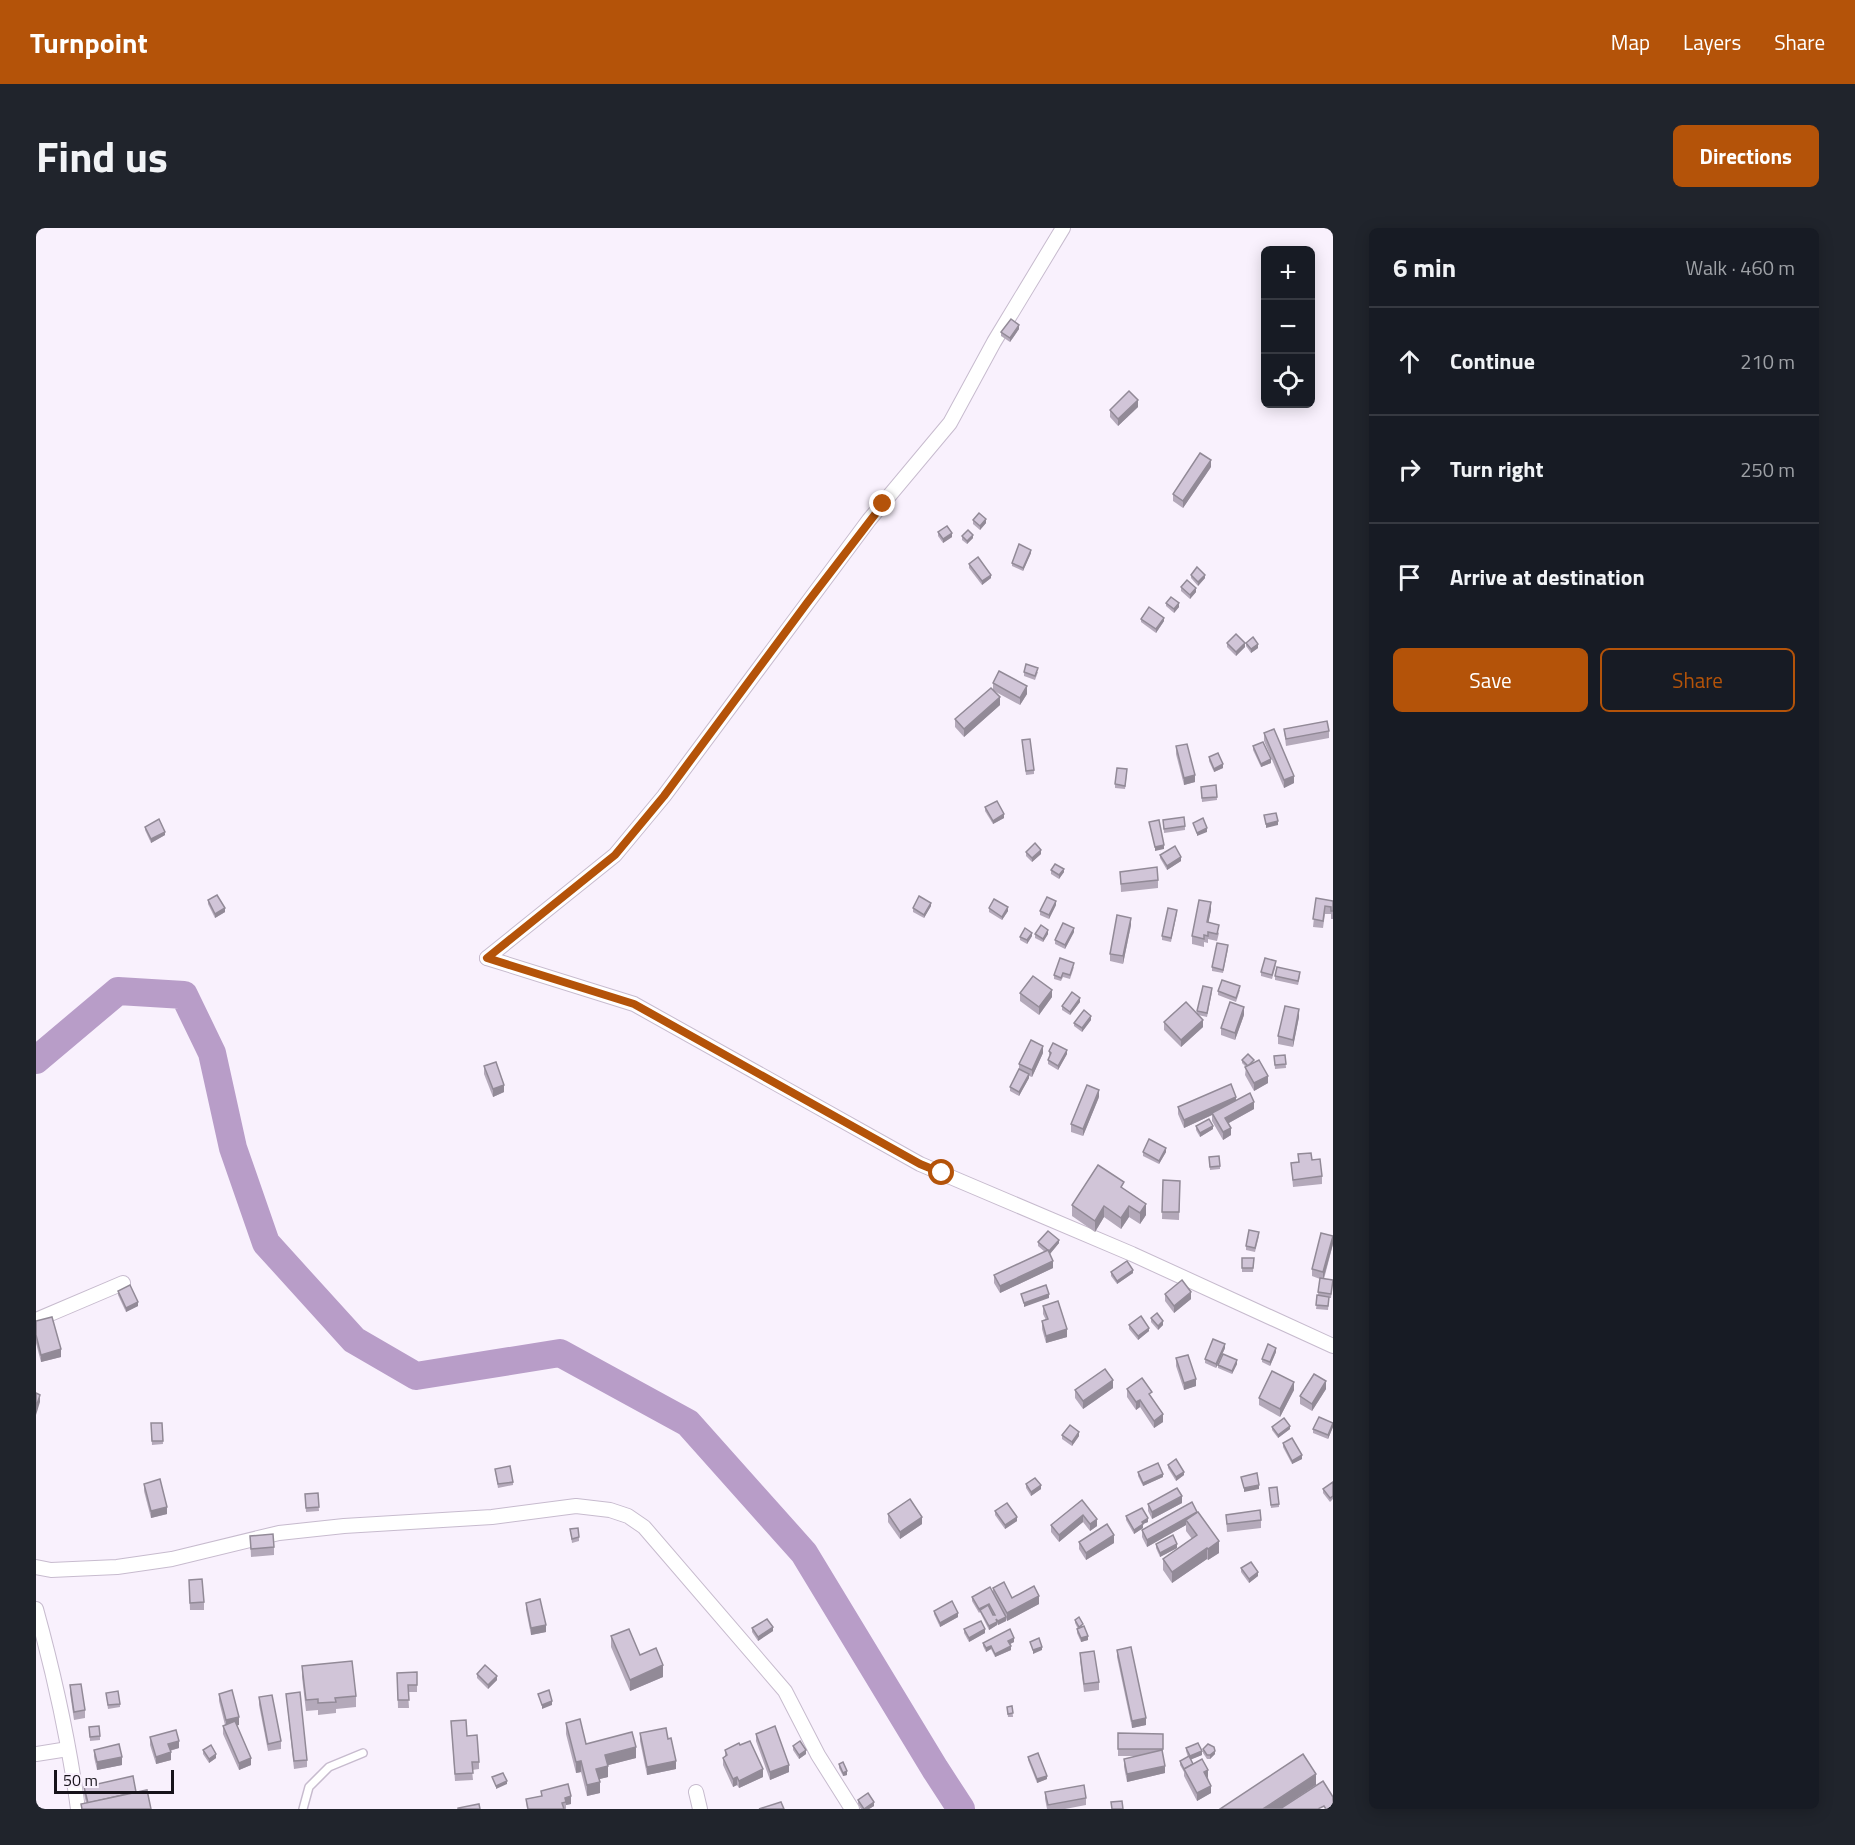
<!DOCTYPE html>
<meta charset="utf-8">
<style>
:root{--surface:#171b24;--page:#20242c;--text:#f1f3f6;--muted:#9ea1a6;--line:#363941;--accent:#b45309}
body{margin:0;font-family:"Titillium Web",sans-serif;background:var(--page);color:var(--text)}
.controls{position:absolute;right:18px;top:18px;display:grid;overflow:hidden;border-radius:9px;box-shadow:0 3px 15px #0003}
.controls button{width:54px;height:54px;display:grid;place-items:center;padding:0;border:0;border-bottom:2px solid var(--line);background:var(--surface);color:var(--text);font:30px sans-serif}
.scale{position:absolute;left:18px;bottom:15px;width:120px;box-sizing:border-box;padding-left:6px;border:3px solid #17131a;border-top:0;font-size:16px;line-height:21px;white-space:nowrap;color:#17131a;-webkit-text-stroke:4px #f9f1fd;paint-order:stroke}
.stop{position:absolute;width:18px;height:18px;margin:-14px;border:4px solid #b45309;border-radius:50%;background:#fff}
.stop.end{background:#b45309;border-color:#fff;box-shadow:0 2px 6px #0008}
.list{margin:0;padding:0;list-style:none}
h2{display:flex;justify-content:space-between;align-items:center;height:78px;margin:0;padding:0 24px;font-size:26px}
h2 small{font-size:20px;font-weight:400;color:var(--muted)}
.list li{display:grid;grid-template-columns:39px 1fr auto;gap:18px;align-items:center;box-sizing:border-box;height:108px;padding:0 24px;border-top:2px solid var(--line)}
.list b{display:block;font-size:22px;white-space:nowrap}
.list em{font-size:20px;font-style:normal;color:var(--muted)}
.actions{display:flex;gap:12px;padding:18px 24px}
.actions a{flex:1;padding:14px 0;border:2px solid var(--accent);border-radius:9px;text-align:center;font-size:21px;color:var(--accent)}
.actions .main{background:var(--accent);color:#fff}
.icon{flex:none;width:33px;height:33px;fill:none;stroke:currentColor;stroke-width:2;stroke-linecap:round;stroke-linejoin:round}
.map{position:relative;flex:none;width:1297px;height:1581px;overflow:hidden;border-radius:9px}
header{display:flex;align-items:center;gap:36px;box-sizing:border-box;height:84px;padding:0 30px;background:var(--accent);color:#fff}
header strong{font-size:28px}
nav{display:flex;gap:33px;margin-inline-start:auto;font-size:21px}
.intro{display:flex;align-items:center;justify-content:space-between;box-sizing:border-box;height:144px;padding:0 36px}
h1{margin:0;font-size:42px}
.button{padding:15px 27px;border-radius:9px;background:var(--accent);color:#fff;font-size:21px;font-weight:700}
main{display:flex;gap:36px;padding:0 36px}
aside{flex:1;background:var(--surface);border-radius:9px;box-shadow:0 3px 15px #0003}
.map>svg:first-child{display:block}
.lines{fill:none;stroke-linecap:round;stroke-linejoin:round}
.river{stroke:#b89dc8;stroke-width:28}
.service-casing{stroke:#c7bbce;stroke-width:10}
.minor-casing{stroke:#c7bbce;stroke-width:16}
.service{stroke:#fff;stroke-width:7}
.minor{stroke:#fff;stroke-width:14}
.wall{fill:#b4a9ba}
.shaded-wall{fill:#928a97}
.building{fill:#d1c5d8;stroke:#928a97;stroke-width:1.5}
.route{stroke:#b45309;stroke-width:8}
</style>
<header>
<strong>Turnpoint</strong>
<nav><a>Map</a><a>Layers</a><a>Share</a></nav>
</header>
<div class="intro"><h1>Find us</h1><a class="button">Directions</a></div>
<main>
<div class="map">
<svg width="1297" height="1581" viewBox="0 0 1297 1581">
<rect width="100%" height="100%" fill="#f9f1fd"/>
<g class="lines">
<!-- river -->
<path class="river" d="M0 832 82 763 148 767 176 825 197 920 230 1015 318 1112 380 1148 524 1125 652 1195 768 1325 899 1541 925 1581"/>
<defs>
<path id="service" d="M267 1581 273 1559 293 1539 327 1525"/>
<g id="minor">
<path d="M451 730 579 627 628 568 833 292 914 195 958 114 1027 0"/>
<path d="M451 730 598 776 884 936 1096 1026 1297 1118"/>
<path d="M0 1092 87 1055"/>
<path d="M0 1339 15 1342 81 1339 136 1331 243 1305 308 1298 456 1289 540 1278 574 1282 592 1288 608 1299 749 1463 782 1527 816 1581"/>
<path d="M0 1381C18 1446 33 1514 42 1581"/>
<path d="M0 1526 32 1521"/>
<path d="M660 1564 664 1581"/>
</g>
</defs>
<!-- service casing -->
<use href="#service" class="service-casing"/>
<!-- minor casing -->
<use href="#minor" class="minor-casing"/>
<!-- service -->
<use href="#service" class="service"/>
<!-- minor -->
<use href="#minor" class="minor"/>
</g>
<!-- wall -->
<g class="wall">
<path d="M983 101 974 114 965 108V104Z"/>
<path d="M1102 179 1082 198 1074 189V182Z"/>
<path d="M1175 239 1147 280 1137 273V266Z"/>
<path d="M937 292 950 295 944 302 937 296Z"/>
<path d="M902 304 916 309 907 315 902 308Z"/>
<path d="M926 308 937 310 931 316 926 312Z"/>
<path d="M995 325 987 343 976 338V335Z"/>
<path d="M933 336 955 350 946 357 933 340Z"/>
<path d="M1155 347 1169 350 1162 358 1155 350Z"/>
<path d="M1145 359 1160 364 1154 371 1145 363Z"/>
<path d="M1130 375 1143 379 1138 385 1130 378Z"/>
<path d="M1105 391 1128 393 1120 405 1105 394Z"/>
<path d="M1191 415 1209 419 1200 428 1191 419Z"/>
<path d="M1210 415 1222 420 1215 425 1210 418Z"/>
<path d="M988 444H1002L999 452 988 448Z"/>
<path d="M957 455 991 466 984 477 958 463 964 477 928 509 919 499V491L957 461Z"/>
<path d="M1248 501 1293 503V510L1250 518Z"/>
<path d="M1228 505 1258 555 1248 560 1228 513Z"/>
<path d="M986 512 998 542V546L990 547Z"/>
<path d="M1140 518 1159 554 1148 557 1140 526Z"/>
<path d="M1217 518 1235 535 1225 539 1217 522Z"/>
<path d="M1173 529 1187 540 1178 544 1173 533Z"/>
<path d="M1091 545 1089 561 1079 560V556Z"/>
<path d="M1180 557 1181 572 1166 574 1165 559Z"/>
<path d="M949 579 968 590 957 596 949 583Z"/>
<path d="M1127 592 1149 598V602L1128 605Z"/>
<path d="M109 599 129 607 115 615 109 602Z"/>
<path d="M990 624 1005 626 996 634 990 628Z"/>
<path d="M1124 627 1145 633 1131 642 1124 630Z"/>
<path d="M1015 642 1028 644 1023 651 1015 646Z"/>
<path d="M1084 644 1122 652V660L1085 664Z"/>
<path d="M1280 670 1297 673V691H1295V686H1289L1287 700 1277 699Z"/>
<path d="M172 672 189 684 179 690 172 676Z"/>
<path d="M1020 677 1013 691 1004 687V683Z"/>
<path d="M895 678 888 690 877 684V680Z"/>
<path d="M953 680 972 683 966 692 953 684Z"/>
<path d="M1175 682 1172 695 1183 705 1181 713 1172 711V715L1168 714V719L1156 716V708Z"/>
<path d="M1141 685 1135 714 1126 712V708Z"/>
<path d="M1095 697 1087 736 1074 733V726Z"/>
<path d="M1038 704 1029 721 1019 716V712Z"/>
<path d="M999 706H1012L1007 714 999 710Z"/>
<path d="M996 708 991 716 984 712V709Z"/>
<path d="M1192 721 1187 745 1176 743V739Z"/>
<path d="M1240 737 1236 751 1225 748V744Z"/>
<path d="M1038 739 1034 751 1027 749 1025 753 1018 751V747Z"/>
<path d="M1239 748H1264L1262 757 1239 752Z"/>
<path d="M1204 762 1200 774 1182 767V763Z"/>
<path d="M1176 764 1171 789 1162 787 1167 799 1145 819 1128 802V794L1161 785V783Z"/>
<path d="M984 765 1016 769 1003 787 984 773Z"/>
<path d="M1044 774 1034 787 1026 782V778Z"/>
<path d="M1208 787 1199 812 1185 807V800Z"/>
<path d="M1263 789 1257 819 1242 816V808Z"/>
<path d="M1055 792 1046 804 1038 798V795Z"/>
<path d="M1013 823 1031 826 1022 842 1012 836V832L1014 827H1013Z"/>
<path d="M1007 825 996 849 993 848V850L983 868 974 863V859L983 841V836Z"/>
<path d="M1249 827 1250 840 1239 841 1238 828Z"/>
<path d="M1206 832 1218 835 1232 855 1218 863 1209 847 1210 839 1206 835Z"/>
<path d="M448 838 468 864 457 869 448 846Z"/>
<path d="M1063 869 1047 908 1035 904V896Z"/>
<path d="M1200 872 1218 881 1193 895 1195 907 1187 912 1176 893V887L1148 900 1142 886V879Z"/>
<path d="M1160 898 1177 901 1164 909 1160 902Z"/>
<path d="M1107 924H1130L1123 936 1107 928Z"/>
<path d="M1262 926 1286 948V956L1257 959 1255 935 1262 934Z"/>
<path d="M1173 929 1184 938V941L1174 942Z"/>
<path d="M1127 952 1144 953 1143 992 1126 991Z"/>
<path d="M1088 961 1110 987 1104 996 1093 989 1085 1001 1068 989 1059 1004 1036 988V977Z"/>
<path d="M1223 1008 1219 1024 1210 1022V1018Z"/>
<path d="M1002 1014 1023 1015 1014 1026 1017 1040 964 1065 958 1055V1047L1009 1024 1002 1018Z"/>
<path d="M1297 1016 1288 1051 1297 1052 1295 1070H1293L1292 1082 1280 1081 1284 1051 1276 1048V1041Z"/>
<path d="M1206 1030H1218L1217 1044H1206Z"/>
<path d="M1075 1044 1097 1045 1081 1056 1075 1048Z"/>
<path d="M82 1063 102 1078 90 1084 82 1067Z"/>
<path d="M1129 1066 1155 1071 1138 1085 1129 1073Z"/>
<path d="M1007 1078 1031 1109 1010 1115 1006 1101V1093L1010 1092 1007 1086Z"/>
<path d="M1115 1090 1127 1097 1122 1102 1115 1094Z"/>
<path d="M0 1093 25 1129 5 1134 0 1115Z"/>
<path d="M1093 1097 1113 1103 1102 1112 1093 1101Z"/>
<path d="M1189 1120 1180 1140 1169 1135V1131Z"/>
<path d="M1240 1124 1234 1138 1226 1134V1131Z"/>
<path d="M1140 1130 1160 1158 1148 1162 1140 1138Z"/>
<path d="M1201 1136 1196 1146 1182 1140V1137Z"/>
<path d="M1077 1160 1047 1181 1039 1170V1162Z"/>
<path d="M1091 1161 1116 1170 1127 1194 1118 1200 1104 1179 1100 1182 1091 1169Z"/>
<path d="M1290 1161 1276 1183 1264 1176V1168Z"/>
<path d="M1258 1162 1244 1189 1223 1177V1170Z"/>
<path d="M115 1195H126L127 1216 116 1217Z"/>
<path d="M1297 1195V1199L1292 1211 1277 1205V1201Z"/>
<path d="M1236 1199 1254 1201 1242 1210 1236 1202Z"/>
<path d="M1026 1207 1043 1208 1036 1218 1026 1211Z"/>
<path d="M1247 1215 1266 1231 1256 1236 1247 1219Z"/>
<path d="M1132 1237 1148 1247 1140 1253 1132 1240Z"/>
<path d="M459 1241 477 1254V1257L462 1260Z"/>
<path d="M1102 1244 1127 1249 1107 1258 1102 1248Z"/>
<path d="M1297 1254V1271L1294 1274 1287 1265V1261Z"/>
<path d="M108 1256 131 1286 115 1290 108 1263Z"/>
<path d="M990 1256 1005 1261 995 1268 990 1260Z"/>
<path d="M1233 1260 1243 1276V1279L1235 1280Z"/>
<path d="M282 1265 283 1283 270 1284 269 1266Z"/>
<path d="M1046 1272 1061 1298 1054 1303 1047 1294 1023 1314 1015 1304V1297Z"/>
<path d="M1156 1274 1183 1325 1172 1332 1171 1331 1136 1355 1127 1342V1331L1156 1311 1150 1303V1297L1111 1319 1106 1309V1302Z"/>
<path d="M1146 1275 1116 1291 1112 1283V1276Z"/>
<path d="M959 1283 981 1293 969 1301 959 1287Z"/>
<path d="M852 1286 886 1296 864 1311 852 1294Z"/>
<path d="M1190 1287 1225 1292V1300L1191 1304Z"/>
<path d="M1090 1288 1112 1294 1107 1296V1300L1098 1306 1090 1292Z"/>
<path d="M534 1301 543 1309V1313L536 1315Z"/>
<path d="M214 1308 238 1319V1327L215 1329Z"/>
<path d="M1043 1314 1078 1315 1050 1332 1043 1321Z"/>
<path d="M1120 1316 1141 1320 1124 1329 1120 1320Z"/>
<path d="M1205 1340 1222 1348 1213 1355 1205 1344Z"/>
<path d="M153 1352 168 1374V1382H154Z"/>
<path d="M957 1360 976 1370 1003 1376 971 1393 970 1391V1393L962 1397 961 1396V1397L953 1402 944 1384 943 1385 936 1373V1369L957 1365Z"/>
<path d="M490 1375 510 1404 495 1407 490 1382Z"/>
<path d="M898 1383 922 1389 904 1399 898 1386Z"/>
<path d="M1039 1392 1047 1399 1052 1412 1045 1414 1041 1405V1401H1042L1039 1395Z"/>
<path d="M716 1400 737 1403 722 1413 716 1404Z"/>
<path d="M928 1401 949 1405 933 1414 928 1405Z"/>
<path d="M575 1408 604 1427 627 1449 594 1463 575 1419Z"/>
<path d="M978 1414 974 1416 975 1422 959 1429 955 1421 950 1424 947 1418V1415Z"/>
<path d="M1081 1422 1110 1497 1096 1500 1081 1429Z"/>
<path d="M1044 1425 1063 1454V1462L1048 1464 1044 1432Z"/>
<path d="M266 1438 320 1468V1479L300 1481V1485L282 1487V1482L270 1483 266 1449Z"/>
<path d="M381 1444V1464H372L373 1480H362L361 1445Z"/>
<path d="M441 1446 461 1452 452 1461 441 1450Z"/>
<path d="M34 1457 49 1482V1490L38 1492 34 1465Z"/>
<path d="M70 1465 84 1476V1479L72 1481Z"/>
<path d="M183 1466 203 1497H201L215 1537 203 1542 187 1506V1498L189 1497 183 1473Z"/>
<path d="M250 1466 271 1532V1539L258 1541Z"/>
<path d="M223 1469 245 1513V1521L232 1523 223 1477Z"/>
<path d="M976 1478 977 1489H972L971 1479Z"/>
<path d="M415 1493 443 1534V1541L436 1542 437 1552 419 1553Z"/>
<path d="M530 1495 550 1516 600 1530 572 1537V1549L563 1551 564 1565 551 1568 545 1544 540 1545 530 1506Z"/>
<path d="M53 1499 64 1508V1512L54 1513Z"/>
<path d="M604 1505 640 1541 611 1547 604 1513Z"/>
<path d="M1082 1505 1127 1506V1526L1129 1545 1091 1554 1088 1539V1531L1100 1528H1082Z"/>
<path d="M720 1506 753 1544 734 1552 720 1513Z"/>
<path d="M114 1509 143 1520 134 1523 135 1532 120 1536 114 1517Z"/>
<path d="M704 1517 727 1549 703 1560 701 1557 697 1559 687 1537V1530L689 1529V1522Z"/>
<path d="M757 1518 770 1526 763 1531 757 1522Z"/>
<path d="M1150 1520 1166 1527 1155 1531 1157 1536 1172 1549 1175 1565 1161 1573 1148 1548V1544L1144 1537V1533L1152 1529 1150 1523Z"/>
<path d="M1167 1521 1179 1526 1174 1531H1171L1167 1525Z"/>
<path d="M58 1522 86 1537 61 1542 58 1529Z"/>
<path d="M167 1522 180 1530 173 1535 167 1526Z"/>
<path d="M992 1529 1011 1551 1001 1555 992 1532Z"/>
<path d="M803 1536 811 1547 807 1548 803 1540Z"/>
<path d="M48 1559 100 1564 115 1581H45V1576L50 1575 48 1566Z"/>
<path d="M505 1563 535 1576 530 1577V1581H491L490 1571 505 1568Z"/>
<path d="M1009 1564 1050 1570V1577L1029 1581H1011L1009 1571Z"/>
<path d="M822 1572 838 1578 833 1581H825L822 1576Z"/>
</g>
<!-- shaded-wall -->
<g class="shaded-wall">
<path d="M983 97V101L974 114V110Z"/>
<path d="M1102 172V179L1082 198V191Z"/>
<path d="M1175 232V239L1147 280V273Z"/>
<path d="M950 291V295L944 302V298Z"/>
<path d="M916 305V309L907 315V311Z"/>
<path d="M937 307V310L931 316V313Z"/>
<path d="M995 322V325L987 343V340Z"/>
<path d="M955 347V350L946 357V353Z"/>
<path d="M1169 347V350L1162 358V354Z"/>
<path d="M1160 360V364L1154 371V367Z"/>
<path d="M1143 375V379L1138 385V381Z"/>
<path d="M1128 390V393L1120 405V401Z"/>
<path d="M1209 415V419L1200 428V424Z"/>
<path d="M1222 416V420L1215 425V421Z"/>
<path d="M991 458V466L984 477V470Z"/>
<path d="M964 469V477L928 509V501Z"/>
<path d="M1235 531V535L1225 539V536Z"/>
<path d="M1187 536V540L1178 544V541Z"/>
<path d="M1159 547V554L1148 557V550Z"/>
<path d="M1258 548V555L1248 560V552Z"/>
<path d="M968 586V590L957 596V593Z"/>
<path d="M1242 593V597L1230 600V596Z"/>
<path d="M1171 600V604L1161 608V605Z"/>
<path d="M129 604V607L115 615V611Z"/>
<path d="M1128 617V621L1119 623V619Z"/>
<path d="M1005 622V626L996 634V630Z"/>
<path d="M1145 629V633L1131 642V638Z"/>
<path d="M1028 641V644L1023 651V647Z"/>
<path d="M1020 673V677L1013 691V687Z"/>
<path d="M1175 674V682L1171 702V694Z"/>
<path d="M895 675V678L888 690V687Z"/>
<path d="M972 679V683L966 692V689Z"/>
<path d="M189 680V684L179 690V686Z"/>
<path d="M1095 690V697L1087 736V728Z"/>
<path d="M1038 700V704L1029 721V717Z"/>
<path d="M1012 702V706L1007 714V711Z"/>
<path d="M996 705V708L991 716V712Z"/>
<path d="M1016 762V769L1003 787V779Z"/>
<path d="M1044 770V774L1034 787V784Z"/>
<path d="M1208 779V787L1199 812V805Z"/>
<path d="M1263 781V789L1257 819V812Z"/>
<path d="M1055 788V792L1046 804V800Z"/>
<path d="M1167 792V799L1145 819V812Z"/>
<path d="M1007 818V825L996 849V842Z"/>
<path d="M1031 822V826L1022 842V838Z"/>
<path d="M993 846V850L983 868V864Z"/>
<path d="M1232 848V855L1218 863V855Z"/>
<path d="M468 857V864L457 869V861Z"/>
<path d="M1063 862V869L1047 908V901Z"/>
<path d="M1200 869V877L1176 885V887L1148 900V892Z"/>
<path d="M1218 874V881L1189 897V890Z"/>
<path d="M1177 898V901L1164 909V905Z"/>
<path d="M1195 900V907L1187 912V904Z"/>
<path d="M1130 920V924L1123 936V933Z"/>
<path d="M1110 976V987L1104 996V985Z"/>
<path d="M1068 978V989L1059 1004V993Z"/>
<path d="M1093 978V989L1085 1001V990Z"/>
<path d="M1297 1008V1016L1287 1052V1044Z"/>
<path d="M1023 1012V1015L1013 1027V1023Z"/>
<path d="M1017 1033V1040L964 1065V1058Z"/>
<path d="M1097 1042V1045L1081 1056V1053Z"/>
<path d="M1155 1064V1071L1138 1085V1078Z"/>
<path d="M1013 1066V1070L988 1079V1075Z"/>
<path d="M102 1074V1078L90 1084V1080Z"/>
<path d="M1127 1093V1097L1122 1102V1098Z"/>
<path d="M1113 1100V1103L1102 1112V1108Z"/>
<path d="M1031 1101V1109L1010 1115V1108Z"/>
<path d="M1189 1116V1120L1180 1140V1136Z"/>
<path d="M1240 1120V1124L1234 1138V1134Z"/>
<path d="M25 1121V1129L5 1134V1127Z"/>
<path d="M1201 1132V1136L1196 1146V1143Z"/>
<path d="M1160 1151V1158L1148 1162V1155Z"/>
<path d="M1077 1152V1160L1047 1181V1173Z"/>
<path d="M1290 1153V1161L1276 1183V1176Z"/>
<path d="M1258 1154V1162L1244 1189V1181Z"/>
<path d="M4 1167V1174L0 1187V1179Z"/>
<path d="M1104 1172V1179L1100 1182V1174Z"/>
<path d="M1127 1186V1194L1118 1200V1193Z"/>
<path d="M1297 1196V1199L1292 1211V1207Z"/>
<path d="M1254 1198V1201L1242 1210V1207Z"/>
<path d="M1043 1204V1208L1036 1218V1214Z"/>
<path d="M1266 1227V1231L1256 1236V1233Z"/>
<path d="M1148 1244V1247L1140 1253V1249Z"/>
<path d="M1127 1246V1249L1107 1258V1255Z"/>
<path d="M1005 1257V1261L995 1268V1264Z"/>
<path d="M1223 1257V1261L1208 1264V1260Z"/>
<path d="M1146 1268V1275L1116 1291V1284Z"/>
<path d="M131 1279V1286L115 1290V1283Z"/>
<path d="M1161 1284 1150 1292V1297L1111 1319V1312Z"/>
<path d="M1047 1287V1294L1023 1314V1307Z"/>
<path d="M886 1289V1296L864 1311V1304Z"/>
<path d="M981 1289V1293L969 1301V1297Z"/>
<path d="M1112 1290V1294L1107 1296V1300L1098 1306V1302L1106 1294Z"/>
<path d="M1061 1291V1298L1054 1303V1296Z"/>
<path d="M1078 1307V1315L1050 1332V1325Z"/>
<path d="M1183 1313V1325L1172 1332V1321Z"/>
<path d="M1141 1316V1320L1124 1329V1325Z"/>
<path d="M1171 1320V1331L1136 1355V1344Z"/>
<path d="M1222 1344V1348L1213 1355V1351Z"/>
<path d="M1003 1368V1376L971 1393V1385Z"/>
<path d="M922 1385V1389L904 1399V1395Z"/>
<path d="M970 1389V1393L962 1397V1393Z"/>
<path d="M961 1394V1397L953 1402V1398Z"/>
<path d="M510 1397V1404L495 1407V1400Z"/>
<path d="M737 1399V1403L722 1413V1409Z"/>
<path d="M949 1401V1405L933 1414V1410Z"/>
<path d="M1052 1408V1412L1045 1414V1410Z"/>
<path d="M978 1410V1414L972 1417V1413Z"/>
<path d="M955 1418V1421L950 1424V1420Z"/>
<path d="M975 1418V1422L959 1429V1426Z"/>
<path d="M1006 1419V1422L997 1426V1422Z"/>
<path d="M627 1437V1449L594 1463V1452Z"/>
<path d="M461 1448V1452L452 1461V1457Z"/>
<path d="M516 1473V1477L506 1481V1477Z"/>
<path d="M203 1489V1497L190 1500V1492Z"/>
<path d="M1110 1490V1497L1096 1500V1493Z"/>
<path d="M143 1513V1520L132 1523V1516Z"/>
<path d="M600 1519V1530L569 1538V1527Z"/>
<path d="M770 1522V1526L763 1531V1527Z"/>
<path d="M1166 1523V1527L1154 1532V1528Z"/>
<path d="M1179 1523V1526L1174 1531V1527Z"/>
<path d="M135 1524V1532L120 1536V1529Z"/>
<path d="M180 1526V1530L173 1535V1531Z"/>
<path d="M86 1529V1537L61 1542V1534Z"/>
<path d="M215 1530V1537L203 1542V1535Z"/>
<path d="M545 1533V1544L540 1545V1534Z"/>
<path d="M640 1533V1541L611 1547V1539Z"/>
<path d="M753 1537V1544L734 1552V1544Z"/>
<path d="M572 1538V1549L560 1552V1541Z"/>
<path d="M1129 1538V1545L1091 1554V1546Z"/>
<path d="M727 1541V1549L703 1560V1553Z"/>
<path d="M1172 1542V1549L1168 1551V1544Z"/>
<path d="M811 1543V1547L807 1548V1545Z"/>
<path d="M1280 1546V1557L1244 1581H1227Z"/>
<path d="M1011 1548V1551L1001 1555V1551Z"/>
<path d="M701 1549V1557L697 1559V1551Z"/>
<path d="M471 1553V1556L460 1561V1558Z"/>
<path d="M564 1554V1565L551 1568V1557Z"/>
<path d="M1175 1558V1565L1161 1573V1565Z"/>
<path d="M535 1568V1576L530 1577 529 1570Z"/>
<path d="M838 1574V1578L833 1581H828Z"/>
</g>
<!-- building -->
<g class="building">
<path d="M975 91 983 97 974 110 965 104Z"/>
<path d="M1093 163 1102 172 1082 191 1074 182Z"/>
<path d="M1164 225 1175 232 1147 273 1137 266Z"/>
<path d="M943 285 950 291 944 298 937 292Z"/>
<path d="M911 298 916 305 907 311 902 304Z"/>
<path d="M932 302 937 307 931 313 926 308Z"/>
<path d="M983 316 995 322 987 340 976 335Z"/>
<path d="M942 329 955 347 946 353 933 336Z"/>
<path d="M1161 339 1169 347 1162 354 1155 347Z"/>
<path d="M1151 352 1160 360 1154 367 1145 359Z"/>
<path d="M1135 369 1143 375 1138 381 1130 375Z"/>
<path d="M1113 379 1128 390 1120 401 1105 391Z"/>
<path d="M1200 406 1209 415 1200 424 1191 415Z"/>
<path d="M1217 409 1222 416 1215 421 1210 415Z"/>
<path d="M990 436 1002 440 999 448 988 444Z"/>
<path d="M963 443 991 458 984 470 957 455Z"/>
<path d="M955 460 964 469 928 501 919 491Z"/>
<path d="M1291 493 1293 503 1250 511 1248 501Z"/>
<path d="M1238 501 1258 548 1248 552 1228 505Z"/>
<path d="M994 511 998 542 990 543 986 512Z"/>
<path d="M1227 514 1235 531 1225 536 1217 518Z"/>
<path d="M1151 516 1159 547 1148 550 1140 518Z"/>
<path d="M1182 525 1187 536 1178 541 1173 529Z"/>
<path d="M1081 540 1091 541 1089 558 1079 556Z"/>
<path d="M1180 557 1181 569 1166 570 1165 559Z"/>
<path d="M961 573 968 586 957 593 949 579Z"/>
<path d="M1240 585 1242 593 1230 596 1228 587Z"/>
<path d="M1148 589 1149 598 1128 601 1127 592Z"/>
<path d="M1167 590 1171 600 1161 605 1157 595Z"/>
<path d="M123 591 129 604 115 611 109 599Z"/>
<path d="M1123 592 1128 617 1119 619 1113 594Z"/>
<path d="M999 615 1005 622 996 630 990 624Z"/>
<path d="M1139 618 1145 629 1131 638 1124 627Z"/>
<path d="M1019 636 1028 641 1023 647 1015 642Z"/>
<path d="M1121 639 1122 652 1085 656 1084 644Z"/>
<path d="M181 667 189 680 179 686 172 672Z"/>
<path d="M883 668 895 675 888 687 877 680Z"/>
<path d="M1011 669 1020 673 1013 687 1004 683Z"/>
<path d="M1280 670 1297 673V683H1295V679L1289 678 1287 693 1277 691Z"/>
<path d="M958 671 972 679 966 689 953 680Z"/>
<path d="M1163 672 1175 674 1171 694 1183 697 1181 706 1172 704V708L1168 707V711L1156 708Z"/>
<path d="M1132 680 1141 682 1135 710 1126 708Z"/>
<path d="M1081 687 1095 690 1087 728 1074 726Z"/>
<path d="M1027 695 1038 700 1029 717 1019 712Z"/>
<path d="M1005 697 1012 702 1007 711 999 706Z"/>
<path d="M989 700 996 705 991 712 984 709Z"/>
<path d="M1181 715 1192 717 1187 742 1176 739Z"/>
<path d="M1024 730 1038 735 1034 747 1027 745 1025 750 1018 747Z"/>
<path d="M1229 730 1240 733 1236 747 1225 744Z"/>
<path d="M1241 739 1264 744 1262 753 1239 748Z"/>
<path d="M997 748 1016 762 1003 779 984 765Z"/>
<path d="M1186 752 1204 758 1200 770 1182 763Z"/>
<path d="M1167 758 1176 760 1171 785 1161 783Z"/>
<path d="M1036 764 1044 770 1034 784 1026 778Z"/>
<path d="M1150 774 1167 792 1145 812 1128 794Z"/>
<path d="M1194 774 1208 779 1199 805 1185 800Z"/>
<path d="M1249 778 1263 781 1257 812 1242 808Z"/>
<path d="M1048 782 1055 788 1046 800 1038 795Z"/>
<path d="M995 812 1007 818 996 842 983 836Z"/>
<path d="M1017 815 1031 822 1022 838 1012 832 1015 825 1013 823Z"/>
<path d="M1212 826 1218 832 1212 838 1206 832Z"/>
<path d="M1249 827 1250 836 1239 837 1238 828Z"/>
<path d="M1223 832 1232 848 1218 855 1209 839Z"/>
<path d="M460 834 468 857 457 861 448 838Z"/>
<path d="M983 841 993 846 983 864 974 859Z"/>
<path d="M1195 856 1200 869 1148 892 1142 879Z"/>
<path d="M1051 857 1063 862 1047 901 1035 896Z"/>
<path d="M1214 865 1218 874 1189 890 1195 900 1187 904 1176 885Z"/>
<path d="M1173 891 1177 898 1164 905 1160 898Z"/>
<path d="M1113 911 1130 920 1123 933 1107 924Z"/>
<path d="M1275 925 1276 932 1284 931 1286 948 1257 952 1255 935 1263 934 1262 926Z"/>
<path d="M1183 928 1184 938 1174 939 1173 929Z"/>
<path d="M1062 937 1088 954 1085 959 1110 976 1104 985 1093 978 1085 990 1068 978 1059 993 1036 977Z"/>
<path d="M1127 952 1144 953 1143 984H1126Z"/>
<path d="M1213 1002 1223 1004 1219 1020 1210 1018Z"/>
<path d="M1012 1003 1023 1012 1013 1023 1002 1014Z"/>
<path d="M1285 1005 1297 1008 1287 1044 1276 1041Z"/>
<path d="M1012 1022 1017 1033 964 1058 958 1047Z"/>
<path d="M1206 1030H1218L1217 1040H1206Z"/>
<path d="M1091 1033 1097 1042 1081 1053 1075 1044Z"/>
<path d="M1284 1050 1297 1052 1295 1066 1282 1064Z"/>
<path d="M1146 1052 1155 1064 1138 1078 1129 1066Z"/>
<path d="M94 1057 102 1074 90 1080 82 1063Z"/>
<path d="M1010 1057 1013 1066 988 1075 985 1066Z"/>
<path d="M1281 1067 1293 1069 1292 1078 1280 1077Z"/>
<path d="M1022 1073 1031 1101 1010 1108 1006 1093 1012 1091 1007 1078Z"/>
<path d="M1121 1085 1127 1093 1122 1098 1115 1090Z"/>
<path d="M1105 1088 1113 1100 1102 1108 1093 1097Z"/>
<path d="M16 1089 25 1121 5 1127 0 1107V1093Z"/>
<path d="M1177 1111 1189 1116 1180 1136 1169 1131Z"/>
<path d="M1232 1116 1240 1120 1234 1134 1226 1131Z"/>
<path d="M1187 1126 1201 1132 1196 1143 1182 1137Z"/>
<path d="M1152 1127 1160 1151 1148 1155 1140 1130Z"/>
<path d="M1069 1141 1077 1152 1047 1173 1039 1162Z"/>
<path d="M1236 1143 1258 1154 1244 1181 1223 1170Z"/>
<path d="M1278 1146 1290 1153 1276 1176 1264 1168Z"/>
<path d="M1106 1150 1116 1164 1113 1166 1127 1186 1118 1193 1104 1172 1100 1174 1091 1161Z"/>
<path d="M0 1165 4 1167 0 1179Z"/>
<path d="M1283 1189 1297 1195 1292 1207 1277 1201Z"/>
<path d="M1248 1190 1254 1198 1242 1207 1236 1199Z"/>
<path d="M115 1195H126L127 1213H116Z"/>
<path d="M1034 1197 1043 1204 1036 1214 1026 1207Z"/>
<path d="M1256 1210 1266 1227 1256 1233 1247 1215Z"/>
<path d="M1140 1231 1148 1244 1140 1249 1132 1237Z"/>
<path d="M1122 1235 1127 1246 1107 1255 1102 1244Z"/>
<path d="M474 1238 477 1254 462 1256 459 1241Z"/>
<path d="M1221 1245 1223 1257 1208 1260 1205 1249Z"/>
<path d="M999 1250 1005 1257 995 1264 990 1256Z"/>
<path d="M124 1251 131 1279 115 1283 108 1256Z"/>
<path d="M1297 1254V1268L1294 1270 1287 1261Z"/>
<path d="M1241 1259 1243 1276 1235 1277 1233 1260Z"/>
<path d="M1141 1260 1146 1268 1116 1284 1112 1276Z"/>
<path d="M282 1265 283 1279 270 1280 269 1266Z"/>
<path d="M874 1271 886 1289 864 1304 852 1286Z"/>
<path d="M1046 1272 1061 1291 1054 1296 1047 1287 1023 1307 1015 1297Z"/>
<path d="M1156 1274 1161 1284 1111 1312 1106 1302Z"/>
<path d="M971 1275 981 1289 969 1297 959 1283Z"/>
<path d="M1106 1280 1112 1290 1106 1294 1107 1296 1098 1302 1090 1288Z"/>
<path d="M1224 1282 1225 1292 1191 1296 1190 1287Z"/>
<path d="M1162 1284 1183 1313 1172 1321 1171 1320 1136 1344 1127 1331 1161 1307 1150 1292Z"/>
<path d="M1071 1296 1078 1307 1050 1325 1043 1314Z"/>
<path d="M542 1300 543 1309 536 1311 534 1301Z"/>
<path d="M237 1306 238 1319 215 1321 214 1308Z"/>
<path d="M1137 1307 1141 1316 1124 1325 1120 1316Z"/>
<path d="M1215 1334 1222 1344 1213 1351 1205 1340Z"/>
<path d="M166 1351 168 1374 154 1375 153 1352Z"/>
<path d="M968 1354 976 1370 998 1358 1003 1368 971 1385 957 1360Z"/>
<path d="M954 1359 970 1389 962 1393 960 1391 961 1394 953 1398 944 1382 952 1377 957 1387H959L953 1376 943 1381 936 1369Z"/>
<path d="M504 1371 510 1397 495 1400 490 1375Z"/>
<path d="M916 1373 922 1385 904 1395 898 1383Z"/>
<path d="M1043 1389 1047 1396 1043 1399 1039 1392Z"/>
<path d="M731 1391 737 1399 722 1409 716 1400Z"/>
<path d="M945 1393 949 1401 933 1410 928 1401Z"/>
<path d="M1048 1398 1052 1408 1045 1410 1041 1401Z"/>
<path d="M593 1401 604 1427 620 1420 627 1437 594 1452 575 1408Z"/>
<path d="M974 1401 978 1410 972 1413 975 1418 959 1426 955 1418 950 1420 947 1415Z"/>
<path d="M1003 1410 1006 1419 997 1422 994 1414Z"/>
<path d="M1095 1419 1110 1490 1096 1493 1081 1422Z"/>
<path d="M1058 1423 1063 1454 1048 1456 1044 1425Z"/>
<path d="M316 1433 320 1468 299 1470 300 1474 282 1475V1471L270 1472 266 1438Z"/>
<path d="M449 1437 461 1448 452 1457 441 1446Z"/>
<path d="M381 1444V1457H372L373 1472H362L361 1445Z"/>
<path d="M45 1456 49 1482 38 1484 34 1457Z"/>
<path d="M196 1462 203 1489 190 1492 183 1466Z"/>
<path d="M513 1462 516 1473 506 1477 502 1466Z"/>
<path d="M82 1463 84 1476 72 1477 70 1465Z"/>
<path d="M264 1464 271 1532 258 1533 250 1466Z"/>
<path d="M236 1467 245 1513 232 1516 223 1469Z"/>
<path d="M976 1478 977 1485 972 1486 971 1479Z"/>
<path d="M544 1491 550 1516 596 1504 600 1519 569 1527 572 1538 560 1541 564 1554 551 1557 545 1533 540 1534 530 1495Z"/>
<path d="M430 1492 431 1508 441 1507 443 1534H436L437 1545 419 1546 415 1493Z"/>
<path d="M199 1493 215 1530 203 1535 187 1498Z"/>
<path d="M63 1498 64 1508 54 1509 53 1499Z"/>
<path d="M739 1498 753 1537 734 1544 720 1506Z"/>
<path d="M630 1500 632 1511 635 1510 640 1533 611 1539 604 1505Z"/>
<path d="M140 1502 143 1513 132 1516 135 1524 120 1529 114 1509Z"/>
<path d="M1082 1505 1127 1506V1521H1082Z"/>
<path d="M714 1513 727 1541 703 1553 701 1549 697 1551 687 1530 691 1527 689 1522 703 1515 704 1517Z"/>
<path d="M764 1513 770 1522 763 1527 757 1518Z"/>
<path d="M1162 1515 1166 1523 1154 1528 1150 1520Z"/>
<path d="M83 1516 86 1529 61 1534 58 1522Z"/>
<path d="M1172 1516 1178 1519 1179 1523 1174 1527H1171L1167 1521Z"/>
<path d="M175 1517 180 1526 173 1531 167 1522Z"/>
<path d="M1126 1522 1129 1538 1091 1546 1088 1531Z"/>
<path d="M1002 1525 1011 1548 1001 1551 992 1529Z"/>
<path d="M1267 1526 1280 1546 1227 1581H1184Z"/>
<path d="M1153 1528 1157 1536 1148 1541 1144 1533Z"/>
<path d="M1166 1531 1172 1542 1168 1544 1175 1558 1161 1565 1148 1541Z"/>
<path d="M807 1534 811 1543 807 1545 803 1536Z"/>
<path d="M467 1545 471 1553 460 1558 456 1549Z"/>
<path d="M97 1548 100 1564 52 1575 48 1559Z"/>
<path d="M1287 1553 1297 1569V1581H1290L1288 1578 1282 1581H1244Z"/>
<path d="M532 1556 535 1568 529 1570 530 1574 526 1575 528 1581H492L490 1571 506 1568 505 1563Z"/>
<path d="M1048 1557 1050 1570 1012 1577 1009 1564Z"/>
<path d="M111 1562 115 1581H46L45 1576Z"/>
<path d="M832 1565 838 1574 828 1581 822 1572Z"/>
<path d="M1086 1573 1087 1581H1076L1075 1574Z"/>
<path d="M745 1574 748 1581H723Z"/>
<path d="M443 1576 444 1581H422V1580Z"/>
</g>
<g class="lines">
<!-- route -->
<path class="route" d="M847 276 771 375 628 568 579 627 451 730 598 776 884 936 906 945"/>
</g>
</svg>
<div class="controls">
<button>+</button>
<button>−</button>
<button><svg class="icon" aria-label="locate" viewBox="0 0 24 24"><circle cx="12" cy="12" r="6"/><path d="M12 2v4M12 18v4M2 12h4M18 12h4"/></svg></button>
</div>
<div class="scale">50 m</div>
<div class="stop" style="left:906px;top:945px"></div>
<div class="stop end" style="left:847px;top:276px"></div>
</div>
<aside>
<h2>6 min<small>Walk · 460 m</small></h2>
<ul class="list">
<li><svg class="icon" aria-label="ahead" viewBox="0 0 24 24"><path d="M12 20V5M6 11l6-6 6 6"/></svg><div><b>Continue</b></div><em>210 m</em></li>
<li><svg class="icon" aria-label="right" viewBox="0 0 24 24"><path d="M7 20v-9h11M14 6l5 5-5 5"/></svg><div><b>Turn right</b></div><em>250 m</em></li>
<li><svg class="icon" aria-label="arrive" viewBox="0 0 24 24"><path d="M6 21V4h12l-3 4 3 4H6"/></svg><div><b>Arrive at destination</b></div></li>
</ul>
<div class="actions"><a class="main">Save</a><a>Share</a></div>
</aside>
</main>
